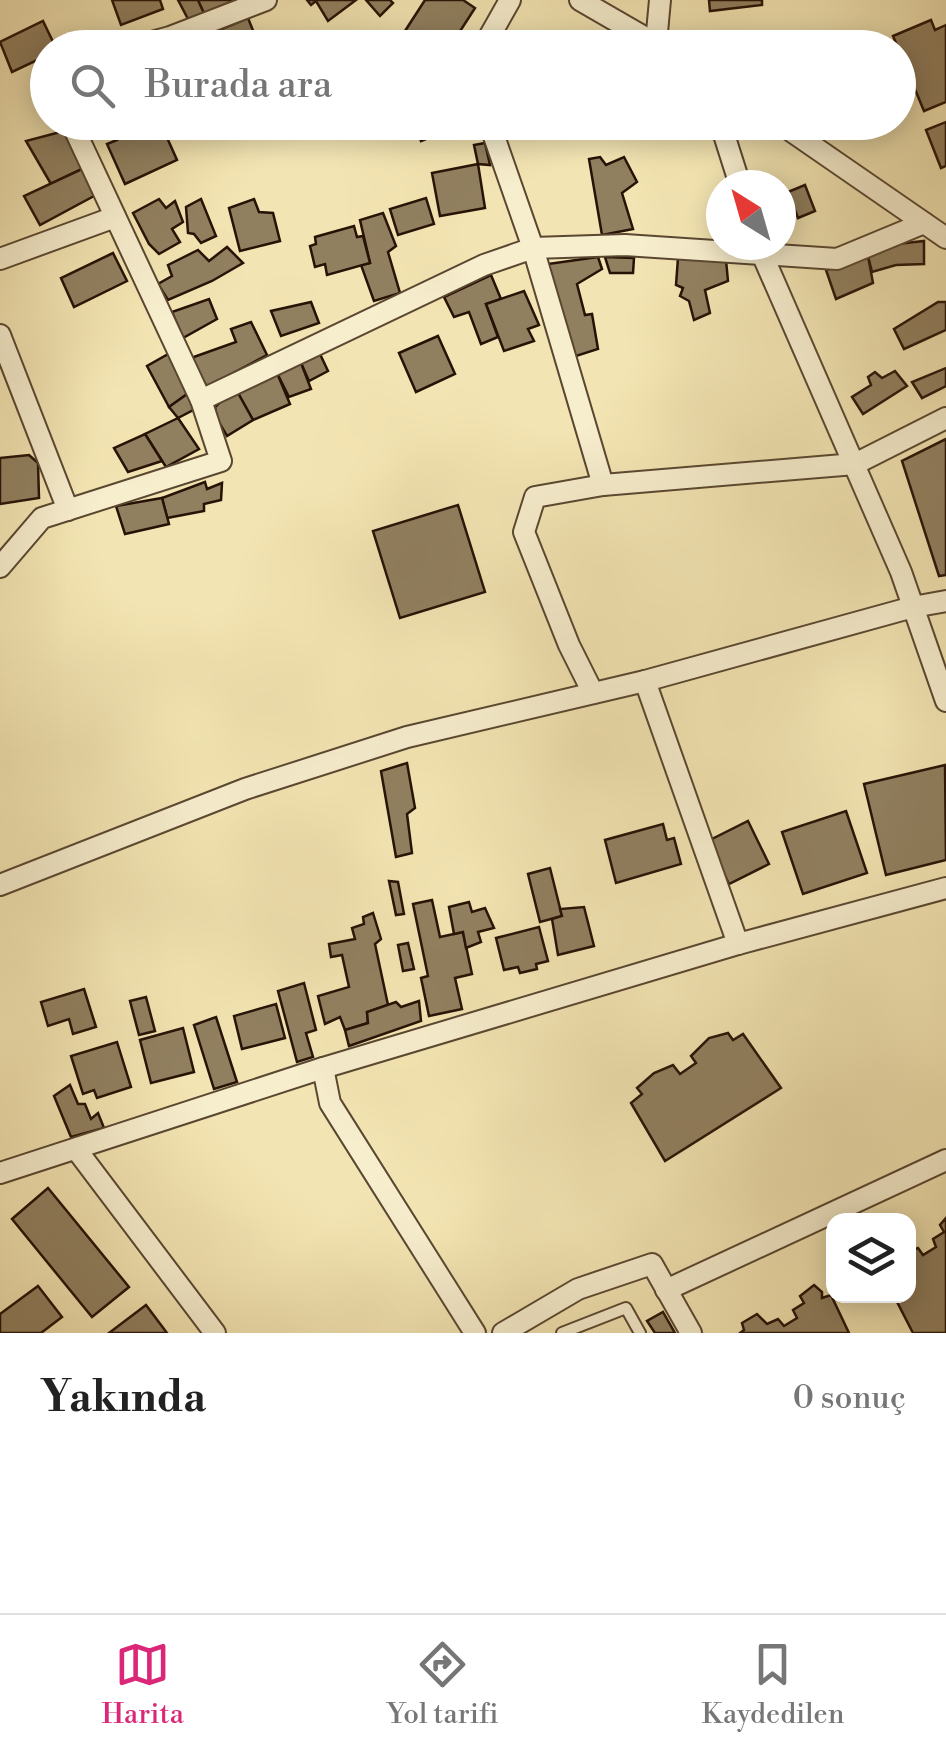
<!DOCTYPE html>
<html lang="tr">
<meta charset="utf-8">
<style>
:root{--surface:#fff;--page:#f2f2f2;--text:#222;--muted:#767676;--line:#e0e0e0;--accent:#db2777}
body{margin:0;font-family:"Libre Bodoni",serif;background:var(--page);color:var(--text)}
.controls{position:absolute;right:30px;bottom:30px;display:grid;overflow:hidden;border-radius:20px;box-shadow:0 5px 25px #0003}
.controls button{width:90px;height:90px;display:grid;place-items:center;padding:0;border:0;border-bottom:2px solid var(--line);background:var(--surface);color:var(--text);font:50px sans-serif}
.compass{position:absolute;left:706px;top:170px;width:90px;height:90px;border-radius:50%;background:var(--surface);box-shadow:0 5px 25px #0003;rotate:323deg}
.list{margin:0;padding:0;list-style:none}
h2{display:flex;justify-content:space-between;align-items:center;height:130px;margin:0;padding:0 40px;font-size:42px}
h2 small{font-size:32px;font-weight:400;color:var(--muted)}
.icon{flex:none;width:55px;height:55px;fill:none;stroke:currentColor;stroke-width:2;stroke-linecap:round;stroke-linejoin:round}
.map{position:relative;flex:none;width:946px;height:1333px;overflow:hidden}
.search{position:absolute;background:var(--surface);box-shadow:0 5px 25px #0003;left:30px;right:30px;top:30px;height:110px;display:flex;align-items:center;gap:25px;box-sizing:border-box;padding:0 35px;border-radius:55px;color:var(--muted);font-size:38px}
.sheet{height:280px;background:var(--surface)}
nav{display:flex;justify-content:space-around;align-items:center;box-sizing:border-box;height:140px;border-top:2px solid var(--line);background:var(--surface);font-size:28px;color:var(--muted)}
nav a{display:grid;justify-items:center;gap:5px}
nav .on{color:var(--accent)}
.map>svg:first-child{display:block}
.building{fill:#918060;stroke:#271206;stroke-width:2.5}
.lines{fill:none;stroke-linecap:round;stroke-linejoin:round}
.lane-casing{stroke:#5a4731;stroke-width:14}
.street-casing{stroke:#5a4731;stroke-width:24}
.lane{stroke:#f7eece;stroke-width:10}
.street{stroke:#f7eece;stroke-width:20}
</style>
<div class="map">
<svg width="946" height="1333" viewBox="0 0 946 1333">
<rect width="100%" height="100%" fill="#f3e5b3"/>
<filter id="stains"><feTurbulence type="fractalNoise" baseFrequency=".002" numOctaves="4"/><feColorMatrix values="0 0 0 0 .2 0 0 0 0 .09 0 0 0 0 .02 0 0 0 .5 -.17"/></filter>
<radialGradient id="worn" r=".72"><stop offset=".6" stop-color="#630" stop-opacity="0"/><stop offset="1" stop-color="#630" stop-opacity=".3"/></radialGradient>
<!-- building -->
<g class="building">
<path d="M112 0H160L163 9 121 25Z"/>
<path d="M178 0H198L204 13 188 19Z"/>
<path d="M198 0H236L204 13Z"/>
<path d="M307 0H356L328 21 316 1 311 5Z"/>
<path d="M366 0H390L393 3 380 16Z"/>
<path d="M425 0H463L475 8 457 36 444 34 436 48H431L405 31Z"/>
<path d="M709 0H762V5L710 11Z"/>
<path d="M248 18 260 48H188L200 38Z"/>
<path d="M931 20 935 30 946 25V102L924 111 893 36Z"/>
<path d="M43 21 56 48H48V55L12 72 0 42Z"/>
<path d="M96 122H160L177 160 125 184 107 144 117 140 111 126 100 131Z"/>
<path d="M414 122H468L421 141Z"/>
<path d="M946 122V166L941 168 926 130Z"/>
<path d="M64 131 82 169 51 184 26 141Z"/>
<path d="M485 143 490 165 478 164 474 145Z"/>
<path d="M600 157 606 165 624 157 637 182 622 193 633 229 602 235 589 159Z"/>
<path d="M478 164 485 208 440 216 432 173Z"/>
<path d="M82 169 94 196 40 225 24 196Z"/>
<path d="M805 185 815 211 798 218 788 192Z"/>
<path d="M426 198 434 224 398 235 390 209Z"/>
<path d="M159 199 166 208 175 201 183 222 172 229 180 242 159 254 149 244 133 213Z"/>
<path d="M201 199 216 236 201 243 194 234 188 233 186 207Z"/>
<path d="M254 199 259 212 273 213 280 241 240 251 229 208Z"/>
<path d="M383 213 396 246 388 252 400 293 374 301 361 265 370 263 360 220Z"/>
<path d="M354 226 357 237 363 236 370 263 327 275 325 264 315 267 310 246 316 244 315 237Z"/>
<path d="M924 241V264L896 265 872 272 868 256 897 244Z"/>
<path d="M227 247 243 263 212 281 168 300 158 284 172 276 168 265 198 250 209 261Z"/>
<path d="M113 253 127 281 74 307 61 278Z"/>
<path d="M868 256 873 283 836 299 826 270Z"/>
<path d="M598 257 602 269 577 284 585 315 592 314 598 349 573 357 548 264Z"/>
<path d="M605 257 634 258 633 273H610Z"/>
<path d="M678 258 726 260 728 281 705 290 710 313 694 320 689 301 680 296 683 288 676 285Z"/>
<path d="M491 275 501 299 486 304 498 337 481 344 469 312 454 317 444 297Z"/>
<path d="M524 291 539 325 528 329 534 341 504 351 486 304Z"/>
<path d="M209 299 217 319 183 338 172 312Z"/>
<path d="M311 302 319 323 281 336 271 311Z"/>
<path d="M938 302H946V330L904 349 894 329Z"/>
<path d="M251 322 267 355 207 387 191 358 236 342 231 329Z"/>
<path d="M438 336 455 374 416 392 399 353Z"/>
<path d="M170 353 190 392 169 407 147 366Z"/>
<path d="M320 354 328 371 309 381 301 363Z"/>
<path d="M301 363 311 389 289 397 277 373Z"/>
<path d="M946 368V386L922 398 912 382Z"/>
<path d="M895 371 907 386 863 414 852 397 871 385 868 377 875 372 882 378Z"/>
<path d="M277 373 290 404 253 420 238 393Z"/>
<path d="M190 392 195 409 178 418 169 407Z"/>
<path d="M238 393 253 420 227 436 217 419 215 407 228 395Z"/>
<path d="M178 418 199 449 166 467 145 434Z"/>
<path d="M145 434 162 461 128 472 114 448Z"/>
<path d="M946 439V575L939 576 902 461Z"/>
<path d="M29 455 38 463 39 498 0 504V458Z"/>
<path d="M205 482 207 489 222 483 221 500 204 504V511L167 518 162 498Z"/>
<path d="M162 498 169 524 125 534 116 506Z"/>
<path d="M458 505 485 592 400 618 373 531Z"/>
<path d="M407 763 415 808 407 814 412 853 396 857 381 771Z"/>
<path d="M945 765 946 860 886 875 864 784Z"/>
<path d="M846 811 867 873 803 894 782 832Z"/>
<path d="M748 821 769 864 729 884 708 841Z"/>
<path d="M663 824 667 840 674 838 681 864 616 883 605 840Z"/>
<path d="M550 868 562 916 540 922 528 874Z"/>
<path d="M389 881 398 882 404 914 396 915Z"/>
<path d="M432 900 440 937 463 932 472 974 455 978 462 1009 429 1016 421 978 428 976 413 904Z"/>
<path d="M469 902 472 912 485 908 494 928 478 932 481 942 466 948 463 932 454 934 449 907Z"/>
<path d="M584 907 594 946 558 955 552 919 562 916 560 909Z"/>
<path d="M373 913 381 939 375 944 388 1005 367 1012 368 1023 345 1030 340 1017 325 1024 318 996 349 987 342 955 331 957 329 944 355 939 352 928 364 924 363 917Z"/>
<path d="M539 927 548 961 536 964 537 969 520 973 518 967 504 970 496 938Z"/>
<path d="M408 943 414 969 403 971 398 945Z"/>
<path d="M304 983 316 1030 306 1033 313 1057 297 1062 278 991Z"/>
<path d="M84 989 96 1027 73 1034 69 1019 48 1026 41 1002Z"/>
<path d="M146 997 155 1031 139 1035 130 1001Z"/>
<path d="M419 1001 421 1021 349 1046 345 1030 368 1023 367 1012 396 1002 401 1007Z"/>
<path d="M276 1004 285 1038 242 1049 234 1016Z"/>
<path d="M216 1017 237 1082 214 1089 194 1025Z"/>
<path d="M183 1028 194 1072 151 1083 140 1040Z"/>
<path d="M728 1033 733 1040 743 1034 781 1088 665 1161 631 1103 642 1094 637 1088 654 1073 673 1065 680 1074 696 1063 691 1056 709 1038Z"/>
<path d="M117 1042 131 1087 97 1098 94 1090 83 1094 71 1056Z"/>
<path d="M70 1085 78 1104H85L91 1119 98 1113 104 1128 71 1137 54 1096Z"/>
<path d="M48 1188 129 1287 92 1317 12 1219Z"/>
<path d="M946 1218V1333H913L894 1296H908V1252L918 1248 923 1255 936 1247 933 1239 944 1232 940 1225Z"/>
<path d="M814 1285 822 1292V1298L831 1295 849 1333H740L744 1330 742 1323 757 1314 767 1324 778 1319 784 1326 797 1318 793 1310 804 1303 800 1296Z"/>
<path d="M38 1286 62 1317 41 1333H0V1314Z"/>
<path d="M146 1305 167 1333H109Z"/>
<path d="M663 1312 675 1333H655L647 1321Z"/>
</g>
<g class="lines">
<defs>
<path id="lane" d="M562 1333 626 1308 640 1333"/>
<g id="street">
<path d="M580 0 663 48"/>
<path d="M656 43 660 0"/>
<path d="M129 48 170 37 266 0"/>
<path d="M483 48 510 0"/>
<path d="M71 122 201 400"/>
<path d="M489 122 533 248 603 485"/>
<path d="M720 122 740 185"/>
<path d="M778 122 946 238"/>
<path d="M759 247 901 572 946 701"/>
<path d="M0 259 115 217"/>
<path d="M0 335 68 510"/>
<path d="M0 567 42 518 221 461 201 400 484 265 533 248 625 245 837 259 924 223"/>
<path d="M593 693 569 645 524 532 535 497 603 485 855 464 946 418"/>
<path d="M0 885 245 789 407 737 645 681"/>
<path d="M738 944 645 681 913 607 946 601"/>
<path d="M323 1068 330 1103 475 1333"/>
<path d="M76 1149 215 1333"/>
<path d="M0 1173 323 1068 738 944 946 888"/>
<path d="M666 1290 946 1160"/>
<path d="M503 1333 578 1289 652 1264 691 1333"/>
</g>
</defs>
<!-- lane casing -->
<use href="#lane" class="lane-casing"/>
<!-- street casing -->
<use href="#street" class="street-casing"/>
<!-- lane -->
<use href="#lane" class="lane"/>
<!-- street -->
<use href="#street" class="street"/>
</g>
<rect width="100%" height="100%" filter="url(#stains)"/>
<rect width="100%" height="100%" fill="url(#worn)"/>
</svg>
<div class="controls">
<button><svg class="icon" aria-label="layers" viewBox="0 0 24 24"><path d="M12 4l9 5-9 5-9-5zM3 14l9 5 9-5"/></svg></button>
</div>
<svg class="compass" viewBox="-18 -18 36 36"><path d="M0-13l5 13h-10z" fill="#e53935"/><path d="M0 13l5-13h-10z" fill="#767676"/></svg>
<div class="search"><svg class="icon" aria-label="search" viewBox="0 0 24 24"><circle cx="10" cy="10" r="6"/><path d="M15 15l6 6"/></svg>Burada ara</div>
</div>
<section class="sheet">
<h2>Yakında<small>0 sonuç</small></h2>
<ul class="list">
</ul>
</section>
<nav>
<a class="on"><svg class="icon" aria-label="map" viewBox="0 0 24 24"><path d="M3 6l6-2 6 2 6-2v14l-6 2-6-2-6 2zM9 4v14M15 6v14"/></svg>Harita</a>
<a><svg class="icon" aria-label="directions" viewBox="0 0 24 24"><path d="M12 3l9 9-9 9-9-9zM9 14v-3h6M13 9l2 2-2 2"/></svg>Yol tarifi</a>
<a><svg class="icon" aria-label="saved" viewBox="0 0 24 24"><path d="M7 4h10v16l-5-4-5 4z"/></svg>Kaydedilen</a>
</nav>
